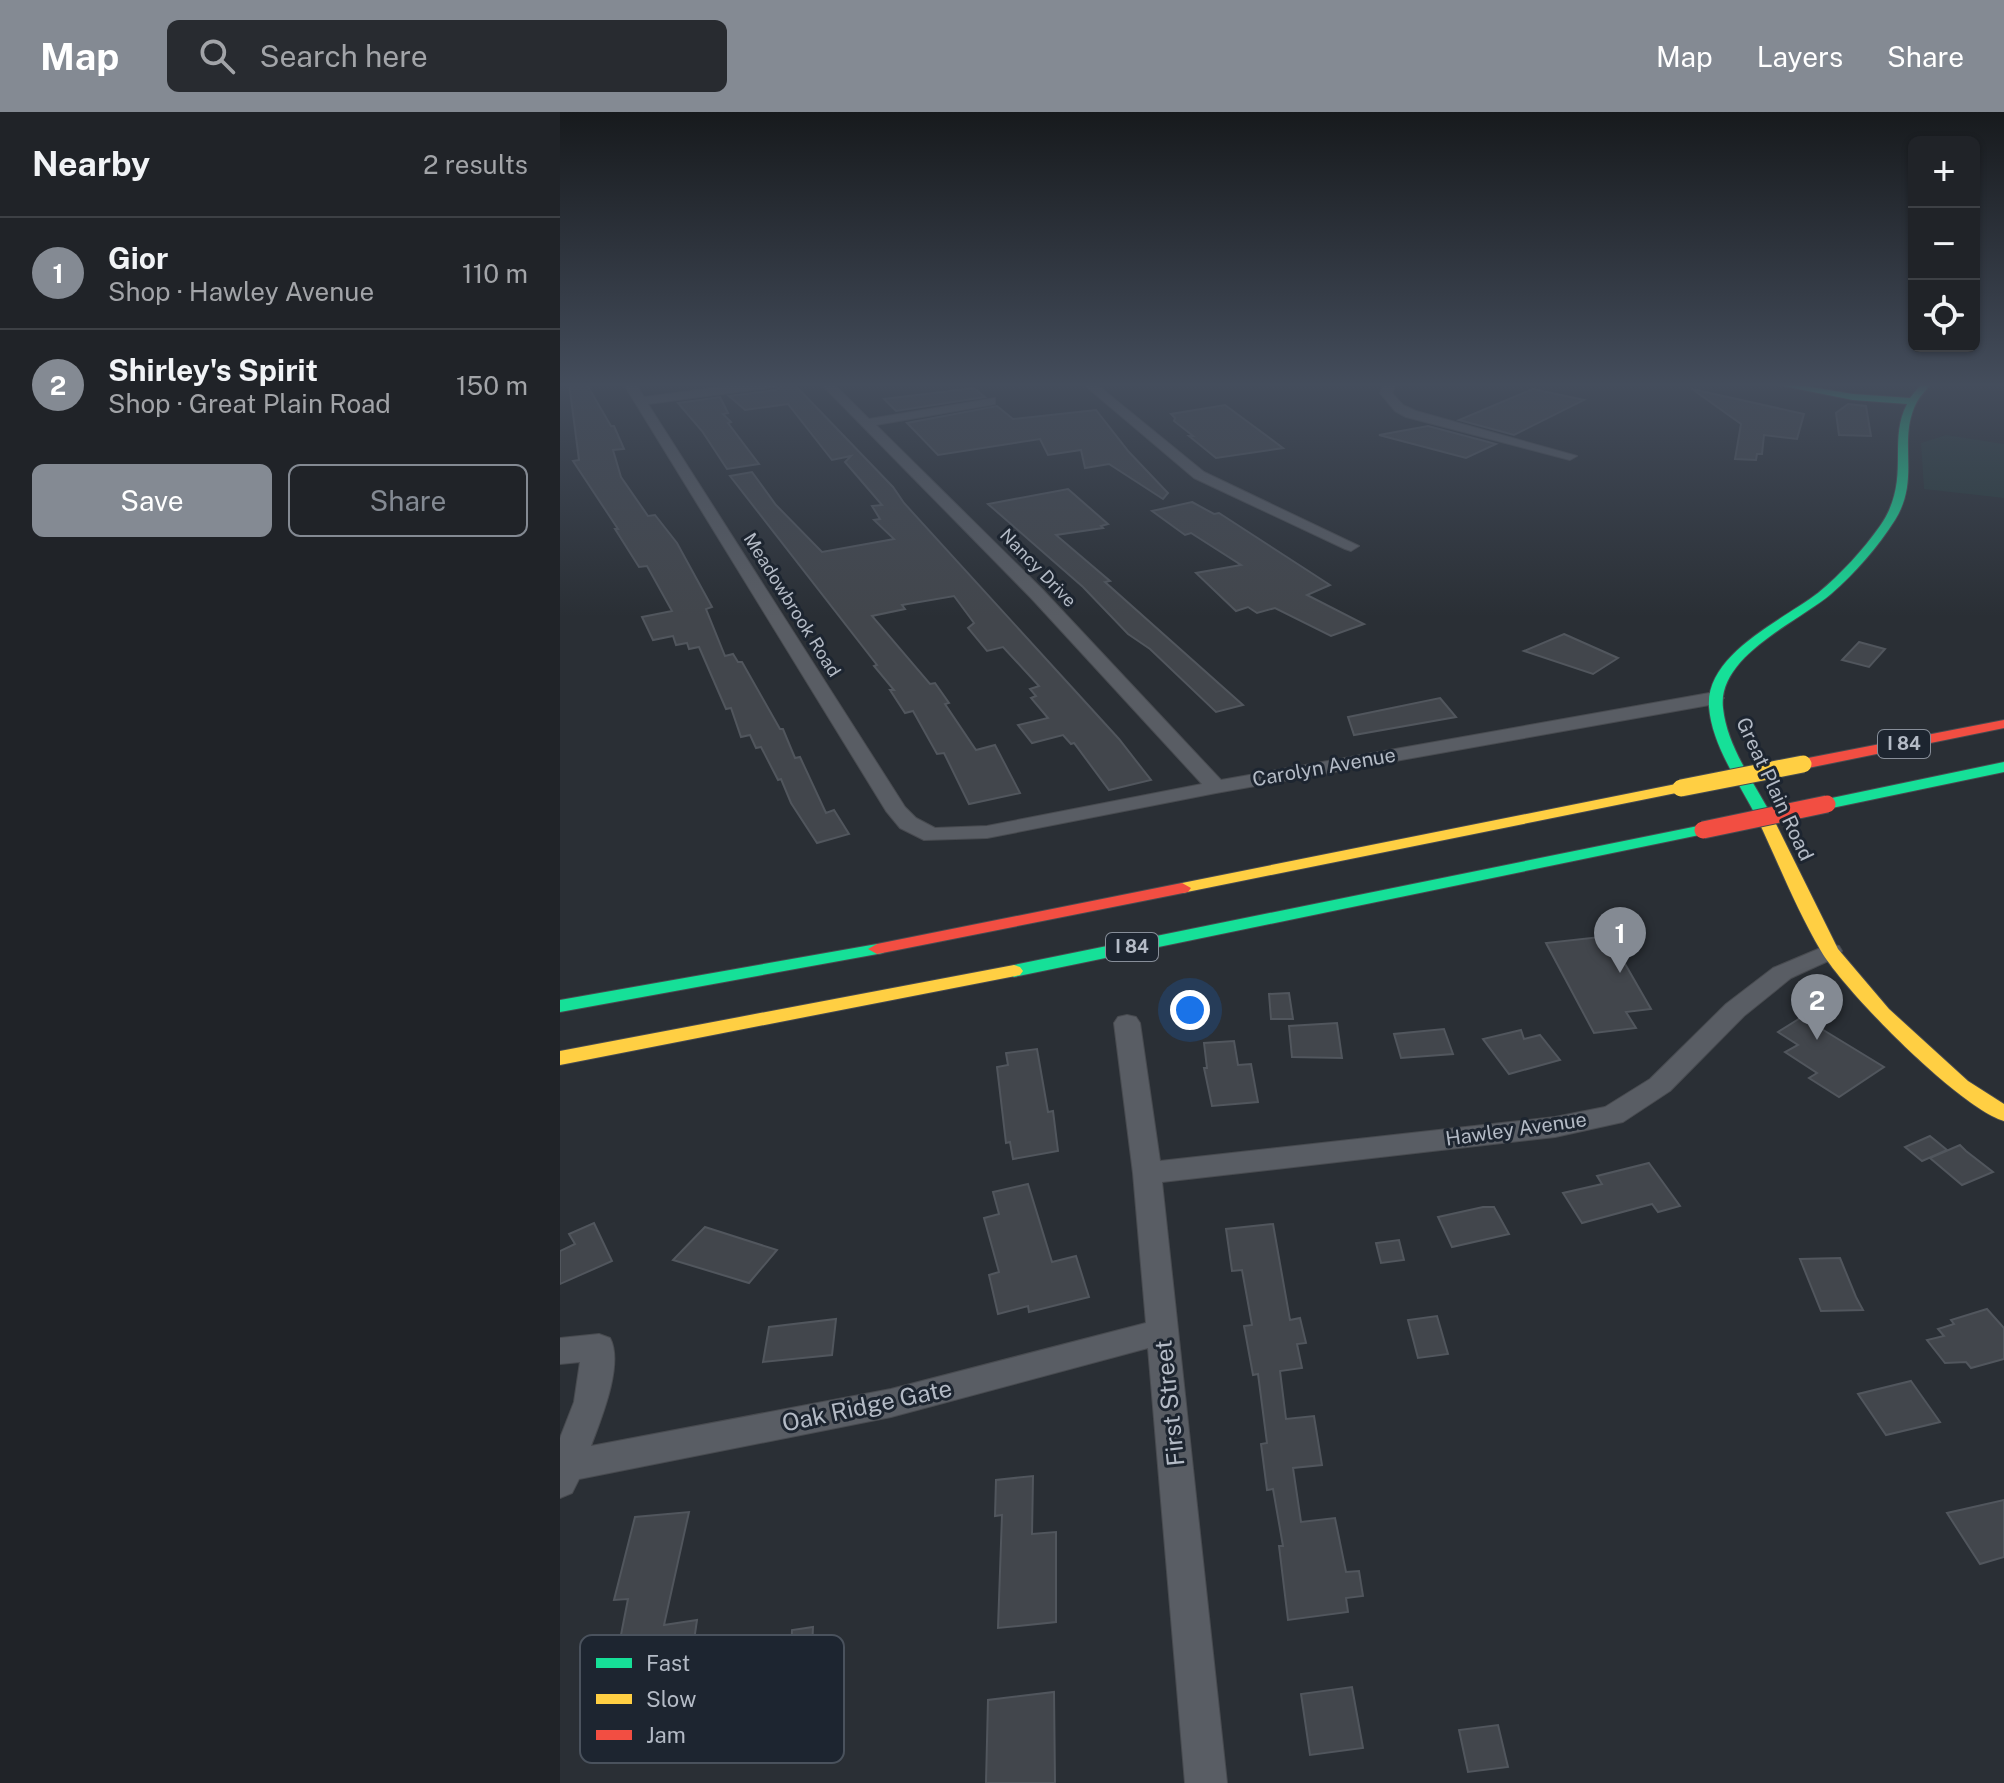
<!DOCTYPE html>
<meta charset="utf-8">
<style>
:root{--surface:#202328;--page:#282b30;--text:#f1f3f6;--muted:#a2a4a8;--line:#3d4045;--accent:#848a93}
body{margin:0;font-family:"Public Sans",sans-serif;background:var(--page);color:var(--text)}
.controls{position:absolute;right:24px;top:24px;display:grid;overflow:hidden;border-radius:12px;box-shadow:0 2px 6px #0004}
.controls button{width:72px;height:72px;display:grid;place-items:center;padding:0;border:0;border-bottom:2px solid var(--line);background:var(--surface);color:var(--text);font:40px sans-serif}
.you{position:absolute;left:630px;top:898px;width:28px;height:28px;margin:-20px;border:6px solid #fff;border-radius:50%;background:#1a73e8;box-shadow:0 0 0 12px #1a73e833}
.badge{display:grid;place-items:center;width:52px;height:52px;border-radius:50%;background:var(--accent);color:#fff;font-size:26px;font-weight:700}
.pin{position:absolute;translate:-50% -66px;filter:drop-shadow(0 2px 4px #0008)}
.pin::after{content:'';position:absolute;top:42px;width:28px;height:24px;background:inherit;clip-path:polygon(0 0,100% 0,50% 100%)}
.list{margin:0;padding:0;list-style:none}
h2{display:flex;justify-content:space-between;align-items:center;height:104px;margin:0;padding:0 32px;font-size:34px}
h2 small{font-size:26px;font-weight:400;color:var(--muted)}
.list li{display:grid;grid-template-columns:52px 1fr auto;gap:24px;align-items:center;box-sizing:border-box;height:112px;padding:0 32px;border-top:2px solid var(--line)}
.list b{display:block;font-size:30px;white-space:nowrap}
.list p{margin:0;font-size:26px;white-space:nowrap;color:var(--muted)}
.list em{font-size:26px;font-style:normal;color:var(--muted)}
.actions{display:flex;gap:16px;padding:24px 32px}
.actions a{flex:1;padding:18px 0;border:2px solid var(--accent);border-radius:12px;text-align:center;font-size:28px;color:var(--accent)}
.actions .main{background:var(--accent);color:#fff}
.icon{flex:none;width:44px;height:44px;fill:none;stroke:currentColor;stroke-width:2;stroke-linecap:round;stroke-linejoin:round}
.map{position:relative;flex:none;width:1444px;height:1671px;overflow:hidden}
header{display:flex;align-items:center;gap:48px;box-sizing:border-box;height:112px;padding:0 40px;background:var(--accent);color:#fff}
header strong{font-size:38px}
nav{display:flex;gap:44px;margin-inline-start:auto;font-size:28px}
.search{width:560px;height:72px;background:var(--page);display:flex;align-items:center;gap:20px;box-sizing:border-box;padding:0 28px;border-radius:12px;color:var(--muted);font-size:30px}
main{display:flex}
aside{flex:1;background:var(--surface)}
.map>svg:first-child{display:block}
.green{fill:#283a3b}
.building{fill:#42464c;stroke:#51565d;stroke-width:2}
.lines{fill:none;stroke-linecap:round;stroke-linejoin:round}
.street-casing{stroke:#484b50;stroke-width:2}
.fast-casing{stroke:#484b50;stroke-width:2}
.slow-casing{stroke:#484b50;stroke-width:2}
.jam-casing{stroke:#484b50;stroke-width:2}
.street{fill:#595d64;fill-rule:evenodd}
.fast{fill:#16e098;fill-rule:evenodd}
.slow{fill:#ffcf43;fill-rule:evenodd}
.jam{fill:#f24e42;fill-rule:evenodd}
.slow-bridge-casing{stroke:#464b51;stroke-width:19;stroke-linecap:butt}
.jam-bridge-casing{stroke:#464b51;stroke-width:19;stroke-linecap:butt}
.slow-bridge{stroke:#ffcf43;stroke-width:17}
.jam-bridge{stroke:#f24e42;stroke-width:17}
.labels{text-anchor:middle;stroke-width:6;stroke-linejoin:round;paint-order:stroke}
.far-street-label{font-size:18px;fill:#b4bbc6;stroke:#1d2530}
.shield{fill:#1d2530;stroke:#878e99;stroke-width:2}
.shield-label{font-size:18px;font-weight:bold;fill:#b4bbc6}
.street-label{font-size:20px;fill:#b4bbc6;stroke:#1d2530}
.near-street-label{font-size:24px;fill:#b4bbc6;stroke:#1d2530}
.key{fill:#1d2530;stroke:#4a525d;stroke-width:2}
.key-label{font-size:22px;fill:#b4bbc6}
</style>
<header>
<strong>Map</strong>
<div class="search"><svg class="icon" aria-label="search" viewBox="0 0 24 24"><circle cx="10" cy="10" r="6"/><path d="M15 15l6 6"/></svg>Search here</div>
<nav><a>Map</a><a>Layers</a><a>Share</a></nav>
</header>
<main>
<aside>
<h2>Nearby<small>2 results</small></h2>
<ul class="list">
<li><span class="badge">1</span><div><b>Gior</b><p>Shop · Hawley Avenue</p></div><em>110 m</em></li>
<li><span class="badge">2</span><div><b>Shirley's Spirit</b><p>Shop · Great Plain Road</p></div><em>150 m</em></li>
</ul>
<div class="actions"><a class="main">Save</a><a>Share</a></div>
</aside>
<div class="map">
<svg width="1444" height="1671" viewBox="0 0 1444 1671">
<rect width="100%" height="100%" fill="#2a2f35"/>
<!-- green -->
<path class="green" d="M1386 323 1444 332V386L1364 377 1361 331Z"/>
<!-- building -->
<g class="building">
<path d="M9 271H26L51 314H54L64 337 53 338 61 365 88 404 95 403 117 431 152 495 146 497 165 544 173 542 178 550H182L220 617H223L235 646 240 645 266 701 274 698 289 722 257 731 231 691 221 667 218 668 201 635 196 636 190 623 181 625 171 596 166 597 139 535 129 537 127 531 116 533 113 524 93 528 82 505 112 499 87 454 79 455 55 417H58L13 349 19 348Z"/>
<path d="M225 271H233L333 375 344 391 559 627 591 668 549 678 514 631 511 632 503 623 472 631 458 613 488 606 471 586 476 584 470 577 479 574 443 535 427 539 408 516 414 511 394 484 342 493 345 497 312 504 370 572 375 571 389 591 385 592 416 638 435 633 460 681 409 692 384 641 377 642 353 599 345 601 330 578H334L314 554 317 553 170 364 192 360 216 393 262 440 334 427 314 408 320 407 312 394 322 393 285 350 291 344 272 348 228 292 185 298 169 284 216 278Z"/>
<path d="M414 276 425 285 336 299 324 287Z"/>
<path d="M973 277 1024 288 954 323 899 308Z"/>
<path d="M1132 277 1244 302 1237 327 1204 323 1202 342H1197L1196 348 1175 347 1181 312Z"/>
<path d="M160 285 168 301 163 302 171 310 168 311 199 352 167 357 142 319 118 291Z"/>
<path d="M1288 292 1306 294 1311 324 1279 323 1276 301Z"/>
<path d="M665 293 723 336 656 346 629 324H633L614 309 615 306 611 302Z"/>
<path d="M437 294 453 307 536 298 569 340 608 381 603 387 549 352 525 356 521 338 488 343 480 327 378 343 347 311Z"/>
<path d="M868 314 936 332 906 346 819 323Z"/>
<path d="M508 377 548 412 541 414 543 416 496 423 550 469 545 470 683 593 656 600 590 537 568 522 523 475 428 392Z"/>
<path d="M632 390 654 402 659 401 770 473 747 483 804 512 771 524 715 496 697 501 688 495 676 499 636 461 681 453 631 421 625 423 592 399Z"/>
<path d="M1004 522 1058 546 1033 562 964 539Z"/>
<path d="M1299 530 1325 537 1309 555 1282 548Z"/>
<path d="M880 586 896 605 794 623 788 605Z"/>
<path d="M1049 824 1091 897 1066 900 1076 916 1034 921 986 831Z"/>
<path d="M729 881 733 907H711L709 882Z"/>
<path d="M1242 905 1324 955 1279 985 1249 966 1257 961 1225 940 1238 933 1218 920Z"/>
<path d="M777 911 782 946 732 945 729 914Z"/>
<path d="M884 917 893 942 841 946 834 922Z"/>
<path d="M961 918 964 927 980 923 1000 948 949 962 923 927Z"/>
<path d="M674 929 678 953 691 952 698 990 652 994 644 956H647L644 931Z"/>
<path d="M477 937 488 1000 493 999 498 1039 453 1047 450 1030 446 1031 437 955 448 953 446 941Z"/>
<path d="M1370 1024 1387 1038 1362 1049 1345 1035Z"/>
<path d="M1400 1033 1406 1039 1433 1060 1402 1073 1370 1046Z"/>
<path d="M1089 1051 1120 1094 1098 1100 1092 1092 1022 1111 1003 1081 1042 1072 1037 1064Z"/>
<path d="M468 1072 492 1150 516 1144 529 1185 469 1200 468 1194 438 1202 429 1163 439 1160 424 1106 439 1102 433 1080Z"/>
<path d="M923 1095H934L949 1122 892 1135 878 1105Z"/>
<path d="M34 1111 52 1149 0 1172V1139L15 1132 9 1122Z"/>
<path d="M713 1112 730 1208 740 1206 746 1231 737 1232 742 1256 720 1259 726 1307 754 1304 762 1353 733 1356 741 1410 775 1406 786 1460 799 1459 803 1484 786 1486 788 1500 728 1508 719 1434H723L713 1377 707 1378 701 1332 707 1331 698 1262 693 1263 684 1214 692 1213 682 1158 672 1159 666 1117Z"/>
<path d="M145 1115 217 1138 189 1171 113 1148Z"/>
<path d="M839 1128 844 1148 821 1151 816 1131Z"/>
<path d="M1280 1146 1296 1185 1303 1198 1261 1199 1240 1147Z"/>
<path d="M1427 1197 1444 1216V1247L1411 1256 1406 1250 1385 1251 1367 1228 1384 1224 1378 1217 1394 1212 1391 1208Z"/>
<path d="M877 1204 888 1242 858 1246 848 1208Z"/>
<path d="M276 1207 272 1243 203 1250 209 1215Z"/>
<path d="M1351 1269 1380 1310 1326 1323 1298 1282Z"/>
<path d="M473 1364 472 1422 496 1420V1510L438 1516 442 1403 435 1404 436 1368Z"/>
<path d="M1444 1388V1445L1420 1452 1387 1401Z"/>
<path d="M129 1400 104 1513 137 1508 130 1556 113 1558 106 1605 43 1615 68 1487 54 1488 75 1405Z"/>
<path d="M253 1515 252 1537 231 1540 232 1518Z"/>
<path d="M792 1575 803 1636 750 1643 741 1582Z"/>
<path d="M494 1580 495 1671H426L428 1588Z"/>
<path d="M938 1613 948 1655 908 1660 899 1618Z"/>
</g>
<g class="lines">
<defs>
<g id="street">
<path d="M63 271H75L84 285 191 271H222L216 275 88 292 345 695 356 706 375 716 427 714 642 672 471 486 260 271H273L309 307 435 286V292L431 293 316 313 483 478 661 668 1155 580 1164 586 1155 592 656 681 427 726 364 728 340 716 326 699Z"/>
<path d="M522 271H535L644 360 799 434 791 439 785 437 634 366Z"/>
<path d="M824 271H836L832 281 843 293 856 299 1017 344 1010 348 846 305 835 299 820 281Z"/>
<path d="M1270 832 1279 834 1282 839 1279 844 1231 866 1184 904 1110 979 1063 1010 995 1025 602 1070 667 1671H625L588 1236 331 1305 19 1367 12 1381 0 1386V1326L14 1290 20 1250 0 1252V1226L39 1222 50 1226C64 1252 41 1307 31 1334L331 1277 586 1211 573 1061 554 911 558 905 567 903 576 905 580 911 600 1049 995 1005 1045 995 1090 967 1166 892 1213 856Z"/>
</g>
<g id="fast">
<path d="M1208 271H1227L1293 282 1350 286 1362 271H1372C1365 279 1358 286 1354 296 1339 333 1360 368 1335 408 1318 435 1295 461 1271 482 1238 510 1157 544 1163 596 1167 635 1195 672 1213 706L1205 711 1197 706C1180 672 1152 634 1149 595 1145 542 1223 508 1258 481 1281 462 1303 438 1320 414 1352 368 1327 330 1347 292L1293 288Z"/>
<path d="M1444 650V660L1267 697 1259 692 1267 687Z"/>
<path d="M1143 713 1149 715 1151 718 1149 721 454 865 445 859 454 853Z"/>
<path d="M317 832 323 833 326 837 323 841 0 900V888Z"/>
</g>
<g id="slow">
<path d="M1121 671 1126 673 1129 676 1126 679 622 781 613 776 622 771Z"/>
<path d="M1205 701 1213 706 1278 837 1329 897 1408 969 1444 992V1009C1400 996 1285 880 1261 839 1236 797 1218 750 1197 706Z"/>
<path d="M454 853 460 855 463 859 460 863 0 953V939Z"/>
</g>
<g id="jam">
<path d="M1444 608V616L1243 657 1235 652 1243 647Z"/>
<path d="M622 771 631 776 628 780 317 842 308 837 317 832Z"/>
</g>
</defs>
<!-- street casing -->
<use href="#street" class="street-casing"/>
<!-- fast casing -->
<use href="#fast" class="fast-casing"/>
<!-- slow casing -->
<use href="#slow" class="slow-casing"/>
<!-- jam casing -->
<use href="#jam" class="jam-casing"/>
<!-- street -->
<use href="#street" class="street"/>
<!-- fast -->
<use href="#fast" class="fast"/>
<!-- slow -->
<use href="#slow" class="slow"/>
<!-- jam -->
<use href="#jam" class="jam"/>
<defs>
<path id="slow-bridge" d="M1121 676 1243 652"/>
<path id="jam-bridge" d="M1143 718 1267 692"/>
</defs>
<!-- slow-bridge casing -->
<use href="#slow-bridge" class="slow-bridge-casing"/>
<!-- jam-bridge casing -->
<use href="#jam-bridge" class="jam-bridge-casing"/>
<!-- slow-bridge -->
<use href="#slow-bridge" class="slow-bridge"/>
<!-- jam-bridge -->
<use href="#jam-bridge" class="jam-bridge"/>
</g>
<!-- sky -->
<linearGradient id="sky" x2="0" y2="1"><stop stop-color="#171a1d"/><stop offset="0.54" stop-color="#444d5c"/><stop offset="1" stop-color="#444d5c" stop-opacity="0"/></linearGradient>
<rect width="1444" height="505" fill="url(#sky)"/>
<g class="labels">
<!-- far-street labels -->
<g class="far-street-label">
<text transform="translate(478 456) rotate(46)" y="6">Nancy Drive</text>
<text transform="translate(232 493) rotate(58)" y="6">Meadowbrook Road</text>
</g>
<!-- shield labels -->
<g class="shield">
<rect x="1318" y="618" width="52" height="28" rx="6"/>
<rect x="546" y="821" width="52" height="28" rx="6"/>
</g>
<g class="shield-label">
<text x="1344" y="638">I 84</text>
<text x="572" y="841">I 84</text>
</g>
<!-- street labels -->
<g class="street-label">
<text transform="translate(764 655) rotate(-10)" y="7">Carolyn Avenue</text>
<text transform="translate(1215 677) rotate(65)" y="7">Great Plain Road</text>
<text transform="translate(956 1017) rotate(-8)" y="7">Hawley Avenue</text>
</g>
<!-- near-street labels -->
<g class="near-street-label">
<text transform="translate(610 1291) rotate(-96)" y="8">First Street</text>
<text transform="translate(307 1294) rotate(-12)" y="8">Oak Ridge Gate</text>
</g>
</g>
<!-- legend -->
<rect x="20" y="1523" width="264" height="128" rx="12" class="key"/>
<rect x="36" y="1546" width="36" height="10" fill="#16e098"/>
<rect x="36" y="1582" width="36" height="10" fill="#ffcf43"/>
<rect x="36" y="1618" width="36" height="10" fill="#f24e42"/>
<g class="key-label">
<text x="86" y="1559">Fast</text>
<text x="86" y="1595">Slow</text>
<text x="86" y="1631">Jam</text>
</g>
</svg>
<div class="controls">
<button>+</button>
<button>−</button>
<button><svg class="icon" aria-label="locate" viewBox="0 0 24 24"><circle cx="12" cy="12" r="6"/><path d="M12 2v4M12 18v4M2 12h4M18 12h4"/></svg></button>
</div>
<div class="you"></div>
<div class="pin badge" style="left:1060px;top:861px">1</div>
<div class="pin badge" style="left:1257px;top:928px">2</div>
</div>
</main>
